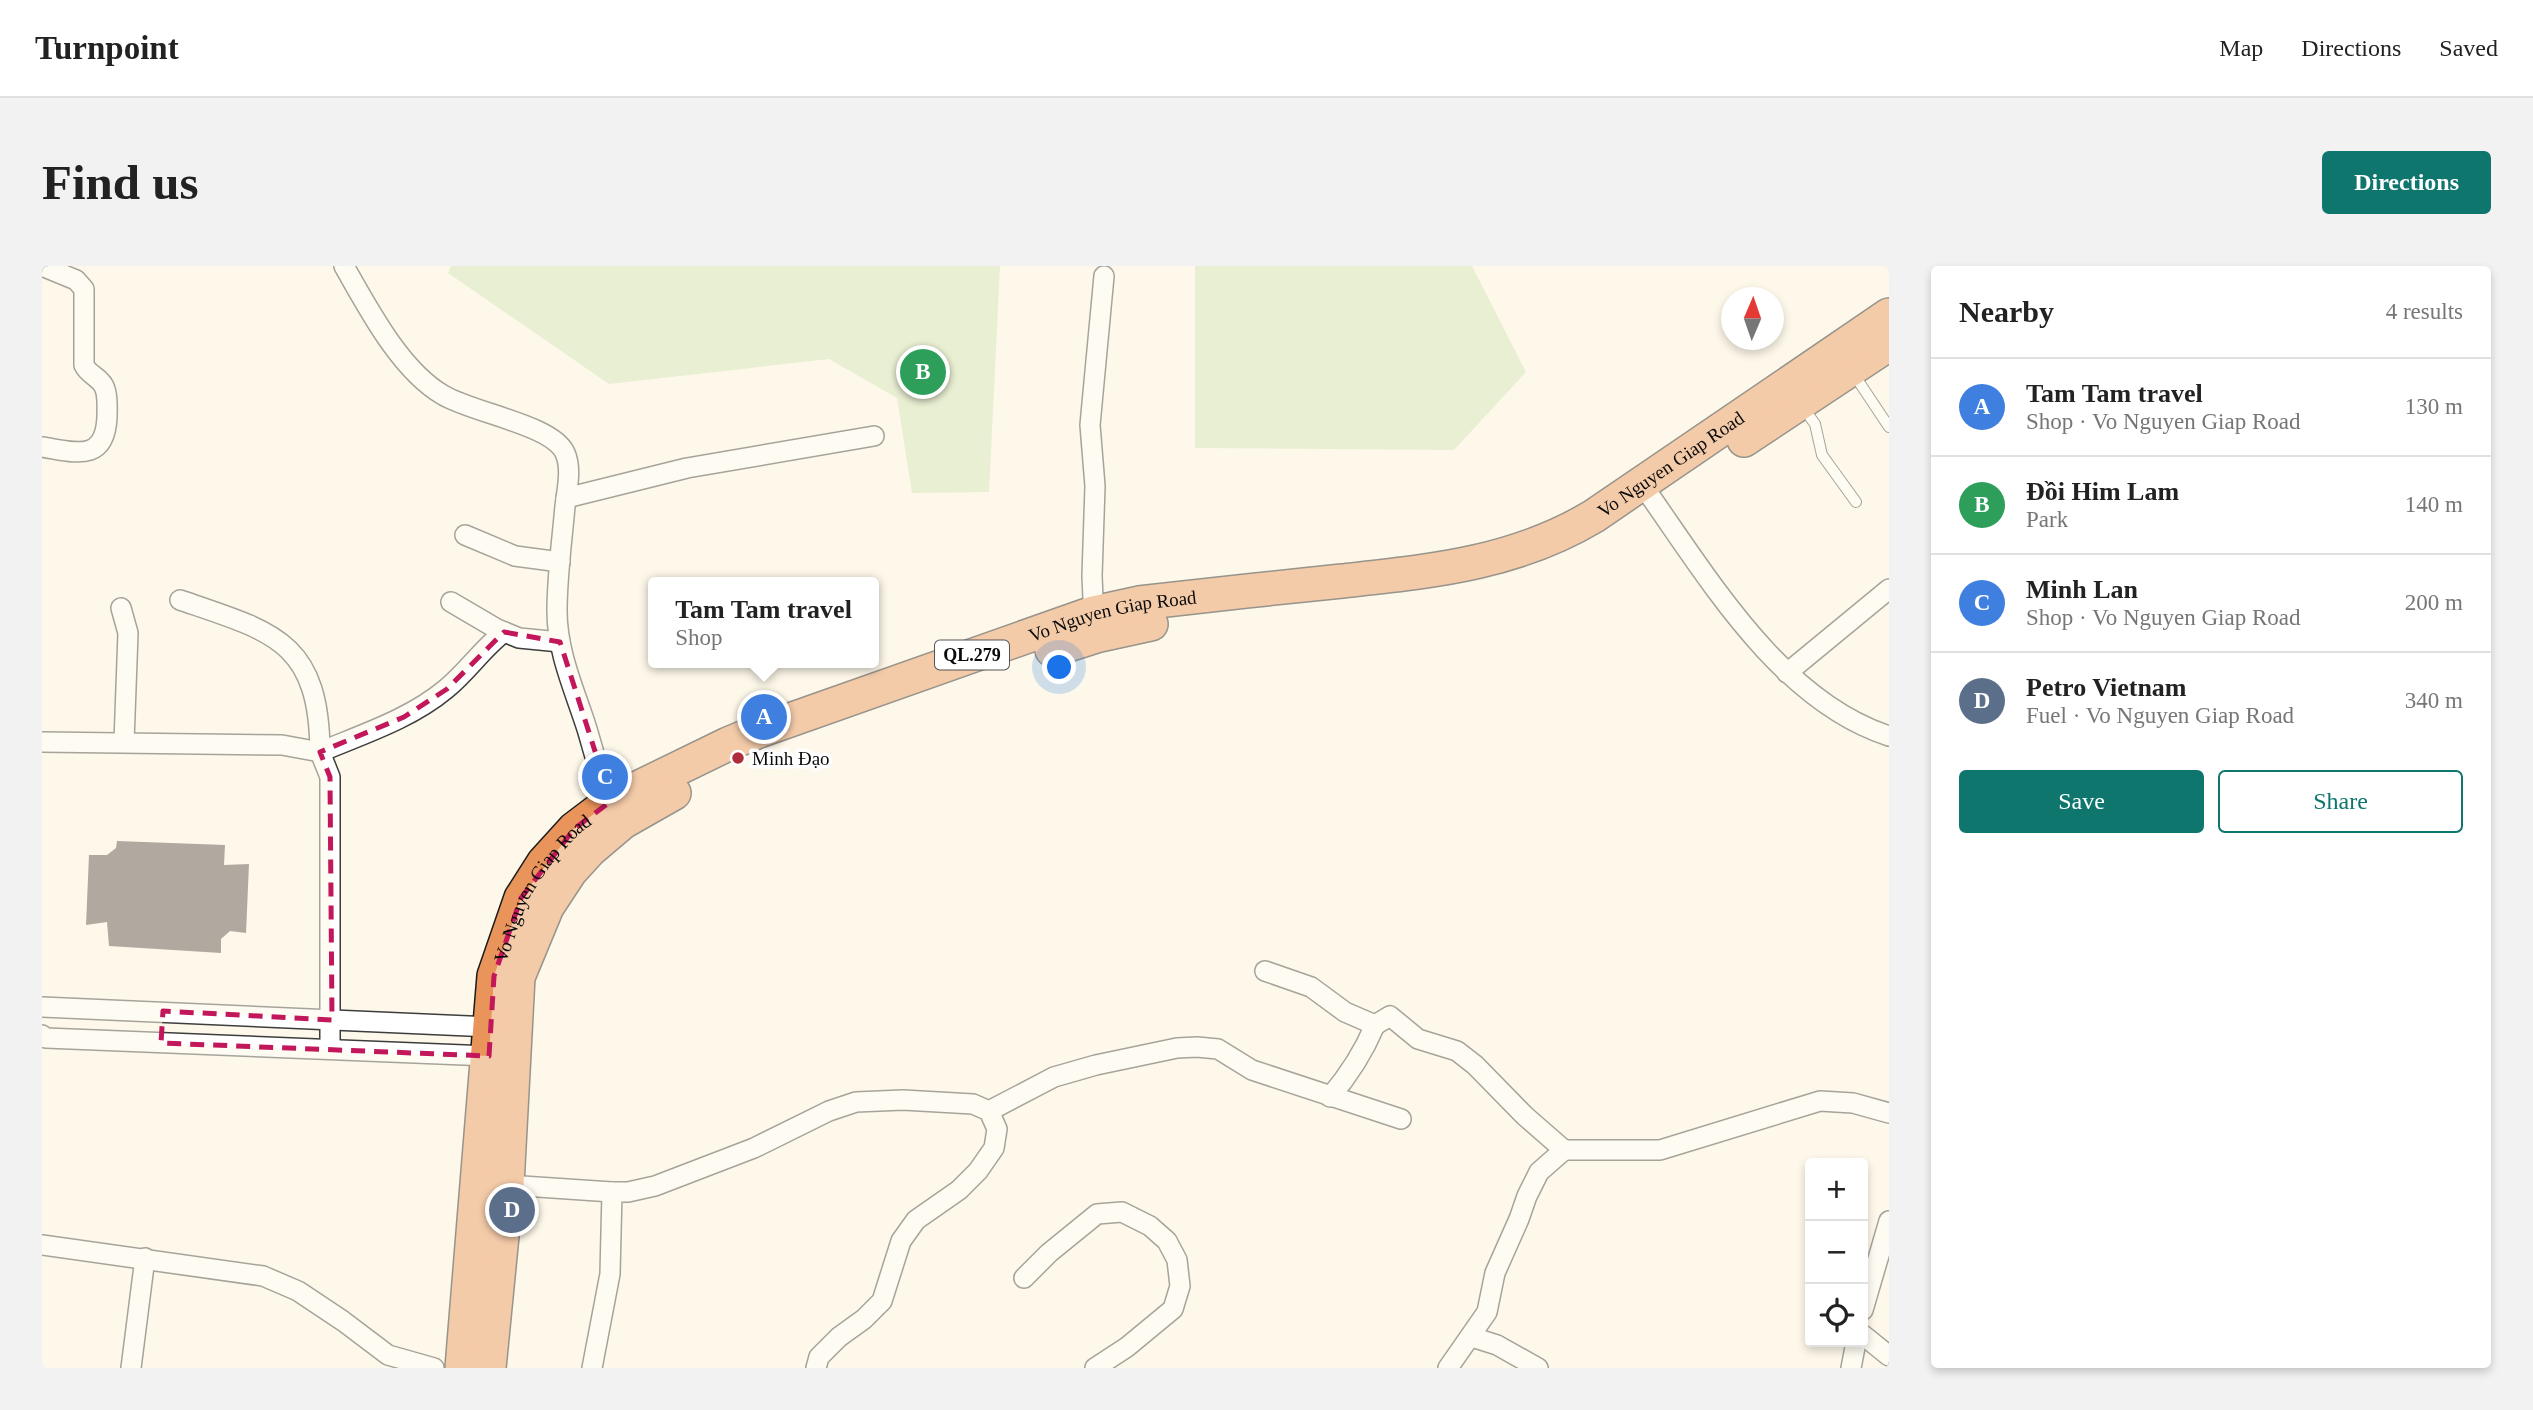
<!DOCTYPE html>
<meta charset="utf-8">
<style>
:root{--surface:#fff;--page:#f2f2f2;--text:#222;--muted:#767676;--line:#e0e0e0;--accent:#0f766e}
body{margin:0;font-family:Georgia,serif;background:var(--page);color:var(--text)}
.controls{position:absolute;right:21px;bottom:21px;display:grid;overflow:hidden;border-radius:7px;box-shadow:0 4px 10px #0003}
.controls button{width:63px;height:63px;display:grid;place-items:center;padding:0;border:0;border-bottom:2px solid var(--line);background:var(--surface);color:var(--text);font:35px sans-serif}
.compass{position:absolute;left:1679px;top:21px;width:63px;height:63px;border-radius:50%;background:var(--surface);box-shadow:0 4px 10px #0003;rotate:2deg}
.you{position:absolute;left:1018px;top:402px;width:24px;height:24px;margin:-18px;border:5px solid #fff;border-radius:50%;background:#1a73e8;box-shadow:0 0 0 10px #1a73e833}
.badge{display:grid;place-items:center;width:46px;height:46px;border-radius:50%;background:var(--accent);color:#fff;font-size:23px;font-weight:700}
.pin{position:absolute;translate:-50% -50%;border:4px solid #fff;box-shadow:0 2px 7px #0006}
.popup{position:absolute;left:606px;top:311px;width:231px;height:91px;box-sizing:border-box;display:grid;place-content:center;border-radius:7px;background:var(--surface);filter:drop-shadow(0 2px 5px #0005);font-size:23px;white-space:nowrap;color:var(--muted)}
.popup b{font-size:26px;color:var(--text)}
.popup::after{content:'';position:absolute;left:50%;top:100%;margin-left:-14px;border:14px solid transparent;border-top-color:var(--surface)}
.list{margin:0;padding:0;list-style:none}
h2{display:flex;justify-content:space-between;align-items:center;height:91px;margin:0;padding:0 28px;font-size:30px}
h2 small{font-size:23px;font-weight:400;color:var(--muted)}
.list li{display:grid;grid-template-columns:46px 1fr auto;gap:21px;align-items:center;box-sizing:border-box;height:98px;padding:0 28px;border-top:2px solid var(--line)}
.list b{display:block;font-size:26px;white-space:nowrap}
.list p{margin:0;font-size:23px;white-space:nowrap;color:var(--muted)}
.list em{font-size:23px;font-style:normal;color:var(--muted)}
.actions{display:flex;gap:14px;padding:21px 28px}
.actions a{flex:1;padding:16px 0;border:2px solid var(--accent);border-radius:7px;text-align:center;font-size:24px;color:var(--accent)}
.actions .main{background:var(--accent);color:#fff}
.icon{flex:none;width:38px;height:38px;fill:none;stroke:currentColor;stroke-width:2;stroke-linecap:round;stroke-linejoin:round}
.map{position:relative;flex:none;width:1847px;height:1102px;overflow:hidden;border-radius:7px}
header{display:flex;align-items:center;gap:42px;box-sizing:border-box;height:98px;padding:0 35px;background:var(--surface);border-bottom:2px solid var(--line)}
header strong{font-size:33px}
nav{display:flex;gap:38px;margin-inline-start:auto;font-size:24px}
.intro{display:flex;align-items:center;justify-content:space-between;box-sizing:border-box;height:168px;padding:0 42px}
h1{margin:0;font-size:49px}
.button{padding:18px 32px;border-radius:7px;background:var(--accent);color:#fff;font-size:24px;font-weight:700}
main{display:flex;gap:42px;padding:0 42px}
aside{flex:1;background:var(--surface);border-radius:7px;box-shadow:0 4px 10px #0003}
.map>svg:first-child{display:block}
.green{fill:#d1e4b6}
.building{fill:#524b47}
.lines{fill:none;stroke-linecap:round;stroke-linejoin:round}
.lane-casing{stroke:#3d3d3d;stroke-width:12}
.street-casing{stroke:#3d3d3d;stroke-width:22}
.highway-casing{stroke:#1b1b1b;stroke-width:36}
.lane{stroke:#fff;stroke-width:10}
.street{stroke:#fff;stroke-width:19}
.highway{stroke:#e9945b;stroke-width:33}
.marked{fill:none;stroke:#c2185b;stroke-width:5;stroke-dasharray:14 9;stroke-linejoin:round}
.poi-dot{fill:#af2d3b;stroke:#fff;stroke-width:2.5}
.labels{text-anchor:middle;stroke-width:7;stroke-linejoin:round;paint-order:stroke}
.shield{fill:#fff;stroke:#545454;stroke-width:2}
.shield-label{font-size:18px;font-weight:bold;fill:#0a0a0a}
.street-label{font-size:19px;fill:#0a0a0a;stroke:#fff}
.poi-label{font-size:19px;fill:#0a0a0a;stroke:#fff;text-anchor:start}
</style>
<header>
<strong>Turnpoint</strong>
<nav><a>Map</a><a>Directions</a><a>Saved</a></nav>
</header>
<div class="intro"><h1>Find us</h1><a class="button">Directions</a></div>
<main>
<div class="map">
<svg width="1847" height="1102" viewBox="0 0 1847 1102">
<rect width="100%" height="100%" fill="#fdf8e9"/>
<!-- green -->
<g class="green">
<path d="M409 0H958L947 226 870 227 855 132 787 93 567 118 406 7Z"/>
<path d="M1153 0H1430L1484 106 1412 184 1153 182Z"/>
</g>
<!-- building -->
<path class="building" d="M75 575 183 579 182 599 207 598 204 667 188 665 179 673V687L67 680 65 656 44 659 47 589H65L74 582Z"/>
<g class="lines">
<defs>
<g id="lane">
<path d="M1811 107 1847 161"/>
<path d="M1760 140 1773 158 1780 189 1814 236"/>
</g>
<g id="street">
<path d="M302 0C326 42 358 104 401 129 431 147 511 159 523 187 530 202 525 224 523 240 520 275 515 310 515 345 515 387 533 425 545 463 553 490 560 519 573 543"/>
<path d="M0 181C33 186 63 197 65 151 65 142 66 131 63 123 60 112 46 109 42 99V23L34 14 0 0"/>
<path d="M1599 217C1664 308 1736 434 1847 470"/>
<path d="M524 232 645 202 832 170"/>
<path d="M423 269 473 290 518 296"/>
<path d="M138 334C232 366 277 375 278 486 321 468 368 453 404 423 425 406 440 383 462 366"/>
<path d="M409 336 455 363 477 372 518 376"/>
<path d="M79 342 86 367 82 476"/>
<path d="M1052 355 1050 310 1053 220 1048 159 1062 10"/>
<path d="M1745 407 1847 323"/>
<path d="M0 476 240 479 278 486 288 511V782"/>
<path d="M1223 705 1269 721 1303 746 1333 759 1348 750 1376 773 1415 785 1433 799 1483 850 1522 884 1497 906 1485 930 1477 953 1453 1007 1445 1046 1406 1102"/>
<path d="M0 741 449 761"/>
<path d="M0 769 4 772 447 790"/>
<path d="M1288 831C1307 809 1322 785 1333 759"/>
<path d="M947 845 1012 811 1054 799 1135 782 1155 781 1176 783 1210 804 1359 853"/>
<path d="M1522 884H1618L1778 835 1811 837 1847 847"/>
<path d="M465 919 570 926H586L613 920 712 882 787 845 814 836 861 834 931 838 947 845 955 863 952 882 936 905 917 924 874 954 859 975 840 1035 822 1053 797 1071 777 1091 774 1102"/>
<path d="M0 979 221 1010 256 1025 301 1055 346 1089 392 1102"/>
<path d="M982 1012 1007 987 1055 948 1080 946 1108 960 1125 975 1135 994 1138 1020 1131 1043 1085 1081 1053 1102"/>
<path d="M1821 1044 1847 955"/>
<path d="M1821 1069 1847 1090"/>
<path d="M1430 1071 1455 1079 1496 1102"/>
<path d="M89 1102 103 992"/>
<path d="M550 1102 568 1008 570 926"/>
<path d="M1809 1102 1814 1076"/>
</g>
<g id="highway">
<path d="M1702 174 1847 78"/>
<path d="M1010 384 1054 370 1109 358"/>
<path id="s1" d="M420 1102 452 710 479 632 502 596 532 563 569 535 686 478 717 465 1051 347 1097 337C1165 329 1232 322 1300 315 1390 305 1472 298 1552 250L1847 49"/>
<path d="M447 1102 465 919 476 711 505 641 528 606 548 584 581 556 632 527"/>
</g>
</defs>
<!-- lane casing -->
<use href="#lane" class="lane-casing"/>
<!-- street casing -->
<use href="#street" class="street-casing"/>
<!-- highway casing -->
<use href="#highway" class="highway-casing"/>
<!-- lane -->
<use href="#lane" class="lane"/>
<!-- street -->
<use href="#street" class="street"/>
<!-- highway -->
<use href="#highway" class="highway"/>
</g>
<!-- marked area -->
<path d="M0 0H1847V1102H0ZM462 366 518 376 569 535 532 563 479 632 452 710 447 790 119 777 121 745 290 754 288 511 278 486 362 451 405 423Z" fill="#fdf8e9" fill-opacity=".55" fill-rule="evenodd"/>
<path class="marked" d="M462 366 518 376 569 535 532 563 479 632 452 710 447 790 119 777 121 745 290 754 288 511 278 486 362 451 405 423Z"/>
<!-- markers -->
<circle class="poi-dot" cx="696" cy="492" r="7"/>
<g class="labels">
<!-- shield labels -->
<rect class="shield" x="893" y="374.5" width="74" height="29" rx="5"/>
<g class="shield-label">
<text x="930" y="395">QL.279</text>
</g>
<!-- street labels -->
<g class="street-label">
<text dy="7" stroke="none"><textPath href="#s1" startOffset="1734">Vo Nguyen Giap Road</textPath></text>
<text dy="7" stroke="none"><textPath href="#s1" startOffset="1146">Vo Nguyen Giap Road</textPath></text>
<text dy="7" stroke="none"><textPath href="#s1" startOffset="495">Vo Nguyen Giap Road</textPath></text>
</g>
<!-- poi labels -->
<g class="poi-label">
<text x="710" y="499">Minh Đạo</text>
</g>
</g>
</svg>
<div class="controls">
<button>+</button>
<button>−</button>
<button><svg class="icon" aria-label="locate" viewBox="0 0 24 24"><circle cx="12" cy="12" r="6"/><path d="M12 2v4M12 18v4M2 12h4M18 12h4"/></svg></button>
</div>
<svg class="compass" viewBox="-18 -18 36 36"><path d="M0-13l5 13h-10z" fill="#e53935"/><path d="M0 13l5-13h-10z" fill="#767676"/></svg>
<div class="you"></div>
<div class="pin badge" style="left:722px;top:451px;background:#3f7fe0">A</div>
<div class="popup"><b>Tam Tam travel</b>Shop</div>
<div class="pin badge" style="left:881px;top:106px;background:#2e9e5b">B</div>
<div class="pin badge" style="left:563px;top:511px;background:#3f7fe0">C</div>
<div class="pin badge" style="left:470px;top:944px;background:#5c6f8a">D</div>
</div>
<aside>
<h2>Nearby<small>4 results</small></h2>
<ul class="list">
<li><span class="badge" style="background:#3f7fe0">A</span><div><b>Tam Tam travel</b><p>Shop · Vo Nguyen Giap Road</p></div><em>130 m</em></li>
<li><span class="badge" style="background:#2e9e5b">B</span><div><b>Đồi Him Lam</b><p>Park</p></div><em>140 m</em></li>
<li><span class="badge" style="background:#3f7fe0">C</span><div><b>Minh Lan</b><p>Shop · Vo Nguyen Giap Road</p></div><em>200 m</em></li>
<li><span class="badge" style="background:#5c6f8a">D</span><div><b>Petro Vietnam</b><p>Fuel · Vo Nguyen Giap Road</p></div><em>340 m</em></li>
</ul>
<div class="actions"><a class="main">Save</a><a>Share</a></div>
</aside>
</main>
